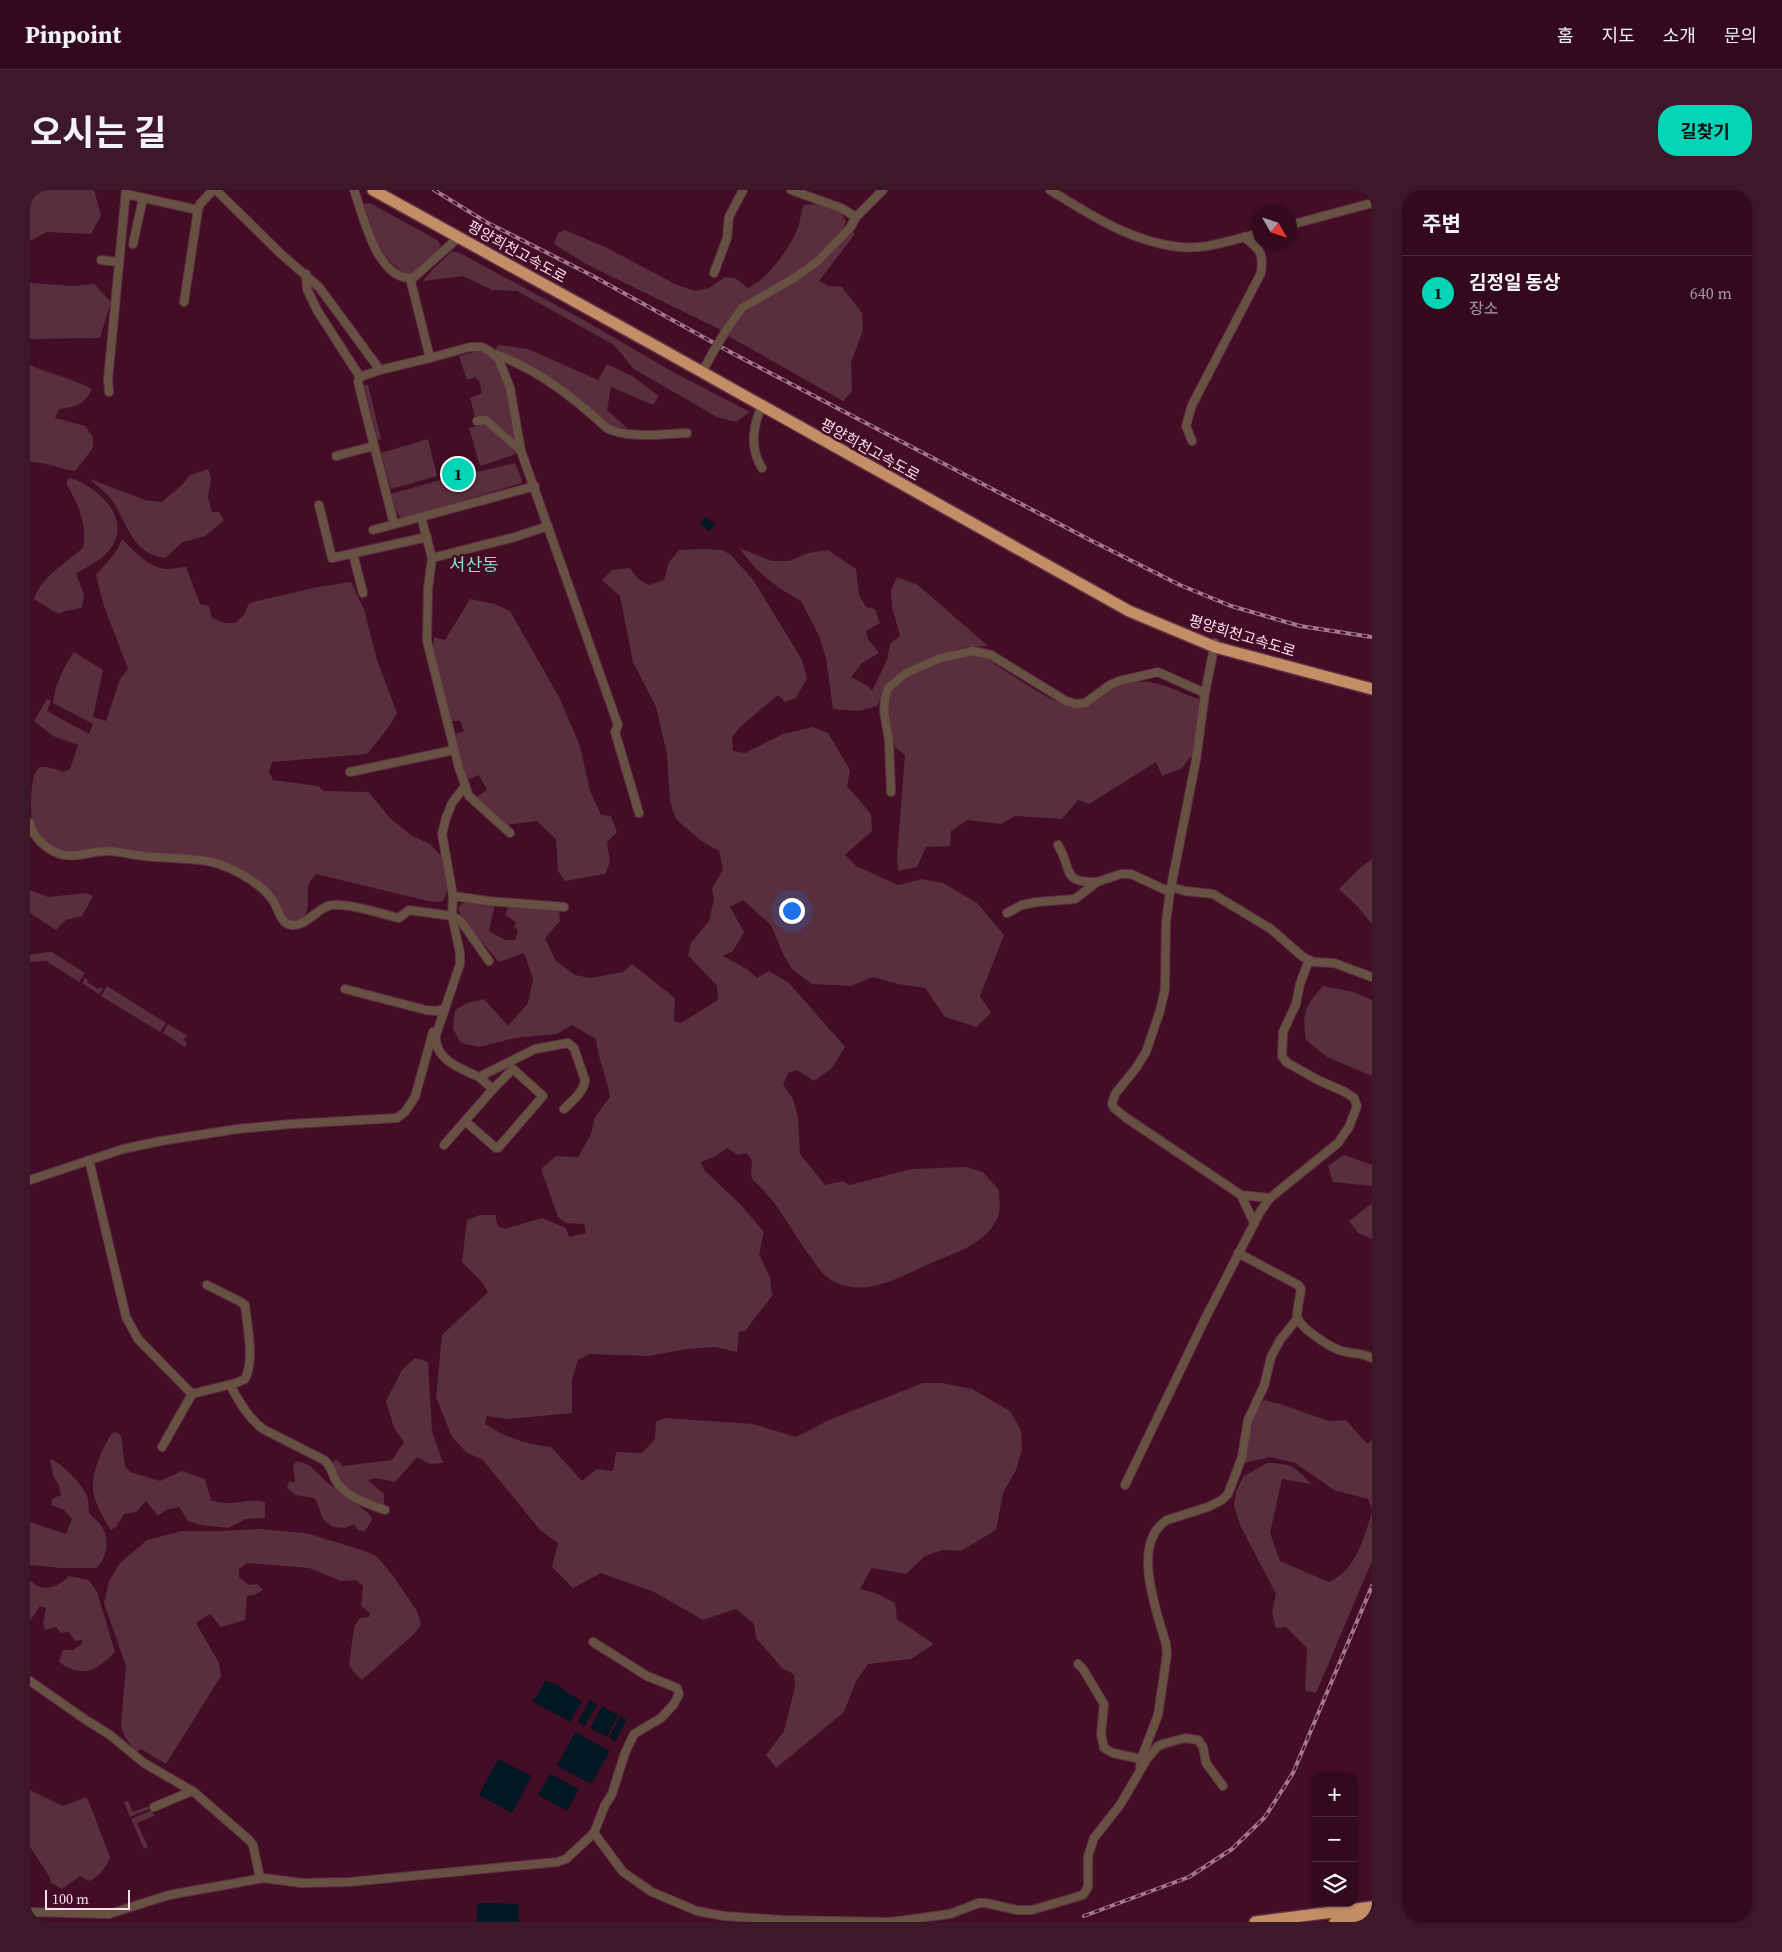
<!DOCTYPE html>
<html lang="ko">
<meta charset="utf-8">
<style>
:root{--surface:#320a1c;--page:#3d1829;--text:#f1f3f6;--muted:#a89aa3;--line:#4d2b3b;--accent:#02d5b6}
body{margin:0;font-family:"Source Serif 4","Noto Sans KR",serif;background:var(--page);color:var(--text)}
.controls{position:absolute;right:15px;bottom:15px;display:grid;overflow:hidden;border-radius:10px;box-shadow:0 1px 4px #0004}
.controls button{width:45px;height:45px;display:grid;place-items:center;padding:0;border:0;border-bottom:1px solid var(--line);background:var(--surface);color:var(--text);font:25px sans-serif}
.compass{position:absolute;left:1222px;top:15px;width:45px;height:45px;border-radius:50%;background:var(--surface);box-shadow:0 1px 4px #0004;rotate:129deg}
.scale{position:absolute;left:15px;bottom:12px;width:85px;box-sizing:border-box;padding-left:5px;border:2px solid #fcdfe8;border-top:0;font-size:14px;line-height:18px;white-space:nowrap;color:#fcdfe8;-webkit-text-stroke:4px #420d25;paint-order:stroke}
.you{position:absolute;left:761px;top:720px;width:18px;height:18px;margin:-12px;border:4px solid #fff;border-radius:50%;background:#1a73e8;box-shadow:0 0 0 8px #1a73e833}
.badge{display:grid;place-items:center;width:32px;height:32px;border-radius:50%;background:var(--accent);color:#111;font-size:16px;font-weight:700}
.pin{position:absolute;translate:-50% -50%;border:2px solid #fff;box-shadow:0 1px 5px #0006}
.list{margin:0;padding:0;list-style:none}
h2{display:flex;justify-content:space-between;align-items:center;height:65px;margin:0;padding:0 20px;font-size:21px}
h2 small{font-size:16px;font-weight:400;color:var(--muted)}
.list li{display:grid;grid-template-columns:32px 1fr auto;gap:15px;align-items:center;box-sizing:border-box;height:75px;padding:0 20px;border-top:1px solid var(--line)}
.list b{display:block;font-size:19px;white-space:nowrap}
.list p{margin:0;font-size:16px;white-space:nowrap;color:var(--muted)}
.list em{font-size:16px;font-style:normal;color:var(--muted)}
.icon{flex:none;width:28px;height:28px;fill:none;stroke:currentColor;stroke-width:2;stroke-linecap:round;stroke-linejoin:round}
.map{position:relative;flex:none;width:1342px;height:1732px;overflow:hidden;border-radius:20px}
header{display:flex;align-items:center;gap:30px;box-sizing:border-box;height:70px;padding:0 25px;background:var(--surface);border-bottom:1px solid var(--line)}
header strong{font-size:24px}
nav{display:flex;gap:28px;margin-inline-start:auto;font-size:18px}
.intro{display:flex;align-items:center;justify-content:space-between;box-sizing:border-box;height:120px;padding:0 30px}
h1{margin:0;font-size:35px}
.button{padding:12px 22px;border-radius:20px;background:var(--accent);color:#111;font-size:18px;font-weight:700}
main{display:flex;gap:30px;padding:0 30px}
aside{flex:1;background:var(--surface);border-radius:20px;box-shadow:0 1px 4px #0004}
.map>svg:first-child{display:block}
.green{fill:#592f3e}
.water{fill:#011724}
.lines{fill:none;stroke-linecap:round;stroke-linejoin:round}
.minor-casing{stroke:#602f44;stroke-width:10}
.highway-casing{stroke:#602f44;stroke-width:14}
.minor{stroke:#675142;stroke-width:8}
.highway{stroke:#c38e66;stroke-width:11}
.rail-casing{stroke:#a37a8a;stroke-width:4}
.rail{stroke:#420d25;stroke-width:2;stroke-dasharray:5.5;stroke-linecap:butt}
.minor-bridge-casing{stroke:#602f44;stroke-width:10;stroke-linecap:butt}
.minor-bridge{stroke:#675142;stroke-width:8}
.labels{text-anchor:middle;stroke-width:5;stroke-linejoin:round;paint-order:stroke}
.street-label{font-size:15px;fill:#fcdfe8;stroke:#420d25}
.quarter-label{font-size:18px;fill:#7fe2cc;stroke:#420d25}
</style>
<header>
<strong>Pinpoint</strong>
<nav><a>홈</a><a>지도</a><a>소개</a><a>문의</a></nav>
</header>
<div class="intro"><h1>오시는 길</h1><a class="button">길찾기</a></div>
<main>
<div class="map">
<svg width="1342" height="1732" viewBox="0 0 1342 1732">
<rect width="100%" height="100%" fill="#420d25"/>
<!-- green -->
<g class="green">
<path d="M0 0H64L71 25 61 44 17 42 0 51Z"/>
<path d="M340 13 407 50 411 55C403 66 392 79 380 85 351 74 342 40 334 14Z"/>
<path d="M794 14 811 23 816 31 814 37 786 69 707 120 691 140 556 74 524 54 528 43 535 40 575 57 647 95 665 101 679 98 695 87 705 88 718 98C738 89 759 59 768 38 771 30 770 22 774 15Z"/>
<path d="M821 41 825 44 789 91 798 96 812 97 832 123 833 140 821 173 822 201 813 211 698 146 712 125 727 115 760 96 790 76Z"/>
<path d="M421 62H428L559 133 643 182 720 222 706 232 687 227 604 179 584 155 487 101 462 100 433 86 393 91 404 78Z"/>
<path d="M0 93 43 96 64 94 81 112 70 148 0 149Z"/>
<path d="M468 155 498 159 568 190 577 174 602 186 629 206 623 215 581 197 577 220 597 238 580 237 534 198 505 179 466 159Z"/>
<path d="M448 161C479 170 480 220 485 247L484 251 455 225 445 227 440 208 452 203 449 190H447L446 187 437 190 429 166Z"/>
<path d="M0 175C20 184 42 188 62 199 54 215 46 217 29 219L25 228 55 236 63 247V258L45 281C30 279 16 272 0 272Z"/>
<path d="M334 195H338L351 249 348 250Z"/>
<path d="M456 234 486 264 450 276 439 238Z"/>
<path d="M398 249 407 286 361 299 351 263Z"/>
<path d="M485 273 491 287 492 293 372 328 367 323 361 304 417 288 419 295 444 289 443 283Z"/>
<path d="M178 279 181 288 178 307 182 322H189L194 330 175 346 153 352 135 368C101 363 98 334 83 312 78 303 67 296 60 289L115 310 132 312 154 293 160 285Z"/>
<path d="M40 288C67 296 100 326 83 355 74 370 59 375 46 384L54 404 52 417C44 421 37 419 28 424L4 409C12 386 36 373 53 358 57 334 49 316 37 295V291Z"/>
<path d="M92 349C104 361 118 377 136 379 142 379 150 377 156 377L170 414 179 416 182 428 194 433H205L214 425 219 413 288 397 321 392 334 419 347 470 367 523 358 538 337 564 242 572 239 581 243 590 288 596 294 601 338 602 361 629 382 646 400 654 413 668 417 701 413 711 402 712 286 684C284 687 280 691 279 694 274 710 286 726 263 732 253 725 251 714 243 705 235 694 219 683 206 679 193 675 178 674 165 671 138 666 109 659 82 658 69 658 39 665 29 660 18 655 6 642 2 630 0 619 0 579 11 577 17 576 27 580 33 582L40 579 48 555 23 546 4 531 17 509 21 511 17 521 59 544 63 534 23 513C25 494 33 478 44 462L73 480 63 527 76 531 90 489 98 479 74 416 66 385C76 373 87 364 92 349Z"/>
<path d="M709 358 742 371H759L778 363 798 360 826 379 829 405 836 417 845 419 850 433 836 441 838 449 849 463 832 473 821 487 838 496 842 501 857 470 860 454 870 446 862 417 861 400 867 387 888 395 958 456 935 457 906 465 879 479 856 495 847 516 829 521 803 519 796 468 789 446 771 411 749 398 727 380Z"/>
<path d="M674 359 692 360 701 365 724 391 772 470 777 488 766 508 755 512 748 505 709 538 702 548 703 561 715 563 753 544 783 537 798 543 820 580 817 596 841 624 842 641 815 665 826 676 868 695 892 689 913 693 947 713 974 745 950 806 961 823 946 837 915 827 895 798 868 794 843 787 821 796 782 794 762 779 753 764 741 735 713 710 700 717 714 742 703 761 693 766 717 779 727 788 739 781 759 793 815 857 802 878 784 891 767 880 758 883 753 895 763 909 768 927 770 964 795 995 813 991 820 995 881 979 936 977 953 982 969 1000C969 1008 971 1020 968 1027 956 1054 927 1062 901 1073 870 1087 831 1111 798 1088 792 1084 787 1076 783 1070 763 1045 749 1012 724 991L721 986 722 970 716 963 708 965 697 958 684 967 671 972 674 980 712 1016 734 1042 729 1064 740 1087 742 1106 715 1141 709 1142 707 1162 686 1157 657 1159 619 1166 560 1164 548 1170 542 1190V1223L477 1229 457 1226 455 1234C477 1248 495 1254 521 1257L552 1291 567 1279 583 1281 586 1262 612 1263 625 1249 626 1232 635 1228 723 1234 766 1247 799 1230 893 1193H912L942 1199 980 1221 991 1240 992 1260 986 1280 973 1303 966 1340 931 1361 913 1360 895 1366 876 1384 842 1378 830 1399 848 1404 865 1413 867 1429 904 1454 881 1469 838 1474 826 1491 814 1522 746 1578 736 1565 754 1541 765 1497 764 1484 753 1479 726 1448 724 1434 706 1419 673 1430 624 1402 571 1383 543 1398 522 1377 528 1353 510 1340 452 1269 437 1263 422 1247 406 1207 412 1145 458 1102 451 1091 432 1072 437 1030 450 1025H465L468 1036 475 1039 512 1028 536 1038 539 1047 556 1043 554 1034 536 1033 528 1027 511 979 526 966 548 967 561 944 565 927 580 907C577 887 568 870 566 849L542 835 527 844 485 848 449 857 431 853 423 839 425 820 437 813 454 809 478 836 498 813 503 789 494 763 469 772 433 730 428 718 435 711 465 714 459 741 475 750H485L488 740 484 737 486 732 475 725 479 715 529 720 530 731 515 748 526 771 545 785 560 788 593 782 602 774 645 808 644 831 651 833 688 810 687 796 658 765 661 753 679 731 684 709 682 698 693 680 689 661 670 650 646 629 640 612 637 564 626 517 603 472 590 406 572 390 582 380 600 378 608 389 619 395 634 390 639 372 649 360Z"/>
<path d="M440 409 465 414 480 421 529 507 550 556 560 601 571 625 581 626 587 642 577 652 580 672 575 684 535 691 528 681 526 649 507 631 477 635 446 607 457 600 449 585 437 590 425 544 434 541 430 531H421L403 468 404 447 415 450Z"/>
<path d="M946 465 957 469C977 481 1026 517 1047 518 1059 518 1068 507 1077 502 1113 480 1136 497 1171 510L1164 563 1151 579 1132 586 1126 572 1059 614 1048 610 1032 629 985 626 971 634 937 630 921 641 920 656 896 657 887 677 868 681 867 667 875 565 865 557 860 536 858 512 862 499 877 487 915 472Z"/>
<path d="M1342 669V734L1327 716 1309 699 1331 677Z"/>
<path d="M0 700 18 707 56 703 63 706 52 726 36 730 26 740 0 723Z"/>
<path d="M18 762H22L55 783 49 792 16 771 0 772V765Z"/>
<path d="M55 788 58 790 57 792 68 799 70 797 73 799 69 804 52 793Z"/>
<path d="M77 796 136 833 130 842 71 806Z"/>
<path d="M1293 796 1324 802 1342 810V886L1297 867 1276 850C1272 823 1274 817 1293 796Z"/>
<path d="M138 834 158 846 154 849 157 854 155 857 133 843Z"/>
<path d="M1314 965 1342 975V996L1303 992 1298 976Z"/>
<path d="M1342 1013V1049L1328 1043 1319 1031Z"/>
<path d="M385 1168 398 1172 402 1241 413 1273 400 1274 387 1267 365 1292 346 1288 338 1290 354 1304V1314C335 1311 301 1296 303 1272L306 1269 313 1276 362 1270 374 1252 364 1238 356 1211 372 1180Z"/>
<path d="M1234 1210 1250 1214 1299 1231 1316 1230 1337 1254 1342 1250V1319L1338 1309 1304 1300 1265 1273 1240 1267 1214 1273 1221 1227Z"/>
<path d="M86 1242 91 1246 95 1276 100 1282 130 1291 152 1281 175 1289 181 1310C201 1318 215 1307 235 1312V1328L216 1329 198 1338 171 1335 158 1331 149 1317 136 1320 128 1326 116 1311 106 1322 94 1324 87 1336 81 1340C74 1330 63 1310 63 1298 62 1281 73 1257 82 1243Z"/>
<path d="M20 1269C32 1273 52 1294 57 1306 59 1312 58 1317 59 1322 60 1326 66 1329 69 1333 81 1345 78 1367 66 1378H31L0 1375V1332L36 1344 42 1329 34 1320 21 1315 22 1309 31 1305 29 1295 23 1286Z"/>
<path d="M267 1271 279 1275 298 1293 337 1322 342 1328 341 1332 335 1341 328 1340 324 1334 315 1338 303 1337 293 1329 287 1312 284 1308 265 1305 257 1298 259 1292H265L263 1275Z"/>
<path d="M1237 1273C1261 1273 1265 1277 1281 1294L1252 1289 1240 1343 1250 1371 1299 1392C1326 1380 1334 1348 1342 1322V1371L1286 1503 1275 1501 1277 1458 1256 1437 1246 1438 1242 1423 1246 1404 1210 1335 1204 1315 1206 1301 1214 1286Z"/>
<path d="M229 1339 276 1343 335 1361 346 1366 361 1383 387 1421 391 1435 384 1444 332 1490 323 1481 319 1475 324 1437 330 1428 339 1427 340 1423 331 1416 333 1396 326 1390 311 1391 279 1378 217 1373 209 1379V1387L219 1395 227 1394 233 1400 224 1405 217 1406 215 1430 191 1437 180 1424 166 1433 189 1473 191 1486 136 1574 111 1559 106 1562 95 1547 91 1535 96 1476 74 1413 79 1391 90 1373 117 1350 152 1341H187Z"/>
<path d="M39 1386 59 1390 67 1402 85 1462C66 1481 53 1489 29 1472L33 1460H43L52 1454V1450L45 1451 39 1442 31 1443 26 1437 15 1440 13 1433 16 1418 10 1416 0 1431V1390C12 1404 28 1397 39 1386Z"/>
<path d="M0 1600 33 1616 57 1607 80 1667C76 1678 70 1686 59 1691L50 1686 32 1699 21 1693 19 1686 0 1657Z"/>
<path d="M98 1611 103 1622 118 1616 119 1619 100 1627 94 1612Z"/>
<path d="M122 1620 124 1626 107 1633 118 1657 114 1659 101 1629Z"/>
</g>
<!-- water -->
<g class="water">
<path d="M675 327 686 334 679 341 670 333Z"/>
<path d="M515 1491 528 1495 536 1502 552 1511 540 1532 503 1512Z"/>
<path d="M560 1510 567 1514 555 1536 548 1532Z"/>
<path d="M572 1516 588 1525 577 1547 560 1538Z"/>
<path d="M590 1526 597 1530 585 1552 579 1548Z"/>
<path d="M545 1542 580 1561 561 1594 527 1576Z"/>
<path d="M468 1569 502 1586 482 1623 449 1605Z"/>
<path d="M520 1584 549 1599 537 1621 508 1605Z"/>
<path d="M449 1713 489 1714V1732H447V1715Z"/>
</g>
<g class="lines">
<defs>
<g id="minor">
<path d="M186 0 251 64 289 97 350 180"/>
<path d="M324 0C333 25 347 91 383 88L429 47"/>
<path d="M761 0 811 18 826 27"/>
<path d="M1020 0C1060 25 1102 52 1150 57 1176 60 1205 49 1230 43"/>
<path d="M96 4 168 20"/>
<path d="M1260 35 1342 13"/>
<path d="M103 54 113 8"/>
<path d="M71 70 88 72"/>
<path d="M684 83 697 48 699 27 713 0"/>
<path d="M276 84 277 99 287 120 330 187"/>
<path d="M380 88 400 168 440 157H452L461 162 469 170 480 198 491 261 588 535 585 542 609 623"/>
<path d="M154 112 168 20 170 14 183 0"/>
<path d="M695 142 712 118 766 87 788 71 820 38 826 27 853 0"/>
<path d="M465 164C509 180 543 207 577 238 598 249 634 244 657 243"/>
<path d="M672 182 682 164"/>
<path d="M79 202 78 190 96 0"/>
<path d="M447 231 456 230 491 261"/>
<path d="M1162 251 1156 236 1162 215 1231 83C1234 63 1230 59 1214 47"/>
<path d="M306 266 344 256"/>
<path d="M732 278C719 258 723 234 733 214"/>
<path d="M289 315 302 368 397 347"/>
<path d="M391 327 402 368 398 399 397 451 429 578 439 606 480 643"/>
<path d="M364 334 328 192 330 187 350 180 400 168"/>
<path d="M343 340 505 296"/>
<path d="M323 364 333 403"/>
<path d="M402 368 485 347 518 336"/>
<path d="M1185 453 1175 503 1166 570 1140 702 1136 732 1135 799 1130 821 1116 862 1106 878 1085 904 1082 914 1084 918 1095 927 1211 1005 1240 1008"/>
<path d="M320 582 424 560"/>
<path d="M435 596 422 613 416 628 412 644 423 706 422 726 430 763V774L406 845C403 868 430 879 449 887L505 859 538 853 544 858 555 890C554 902 542 911 534 919"/>
<path d="M861 602 859 551 854 521 855 509 858 498 876 483 911 468 943 461 961 465 1036 511 1046 514 1055 513 1080 495 1089 491 1128 482 1175 503"/>
<path d="M0 633C3 647 16 659 30 664 45 669 63 660 79 661 90 661 102 665 113 666 132 668 151 668 170 670 194 672 228 690 242 709 248 716 249 730 258 734 272 740 286 720 298 716 313 711 352 724 369 728L379 720 422 726 428 729 433 734 459 771"/>
<path d="M1028 655C1043 680 1031 693 1067 692"/>
<path d="M1141 697 1155 701 1183 704 1241 739 1273 767 1283 772 1304 773 1342 787"/>
<path d="M423 706 458 711 534 717"/>
<path d="M977 723 992 715 1007 712 1045 709 1067 692 1091 684H1101L1140 702"/>
<path d="M315 799 396 820 406 821 415 819"/>
<path d="M435 931 466 958H468L513 906 483 879 463 899 449 887"/>
<path d="M414 955 463 899"/>
<path d="M59 970 96 1127 108 1149 162 1204 206 1193 215 1189C225 1170 217 1135 215 1115L211 1112 177 1095"/>
<path d="M0 990 93 959 131 951 207 939 261 934 367 928 375 922 385 907 403 842"/>
<path d="M1211 1005 1224 1033"/>
<path d="M1208 1063 1268 1095 1271 1099C1270 1108 1267 1118 1267 1126 1268 1137 1301 1158 1312 1161 1322 1164 1333 1163 1342 1168"/>
<path d="M200 1195C209 1211 218 1228 233 1239L294 1270C302 1276 302 1284 306 1291 316 1307 338 1314 355 1320"/>
<path d="M132 1257 162 1204"/>
<path d="M1095 1295 1176 1127 1230 1022 1240 1008 1308 953 1319 937 1327 916 1324 908 1315 902 1288 890 1256 872 1252 866 1253 842 1266 814 1270 794 1279 770"/>
<path d="M1048 1474 1053 1479 1074 1514 1071 1544 1074 1558 1083 1563 1111 1569"/>
<path d="M0 1491 56 1530 80 1545 114 1573 164 1602 219 1650 223 1655 230 1688"/>
<path d="M1110 1578 1111 1569 1128 1525 1137 1464 1136 1454C1127 1422 1100 1353 1137 1330L1178 1317 1192 1310 1198 1304 1212 1267 1218 1230 1234 1196 1241 1167 1250 1150 1268 1128"/>
<path d="M124 1617 162 1601"/>
<path d="M564 1643 593 1682 622 1702 667 1721 694 1726 752 1730 861 1732 920 1724 949 1713H956L987 1720H1002L1053 1705 1058 1697V1666L1064 1648 1090 1615 1117 1569 1128 1556 1133 1554 1155 1548 1168 1550 1173 1557 1176 1573 1193 1596"/>
<path d="M0 1722 79 1724 139 1705 234 1688 271 1693 319 1692 527 1672 536 1669 564 1643 575 1615 582 1604 595 1563 604 1544 631 1528 644 1514 649 1504 647 1498 617 1486 563 1452"/>
</g>
<g id="highway">
<path d="M343 0 622 154 1099 421 1185 457 1342 499"/>
<path d="M1225 1732 1342 1717"/>
<path d="M1305 1732 1342 1728"/>
</g>
</defs>
<!-- minor casing -->
<use href="#minor" class="minor-casing"/>
<!-- highway casing -->
<use href="#highway" class="highway-casing"/>
<!-- minor -->
<use href="#minor" class="minor"/>
<!-- highway -->
<use href="#highway" class="highway"/>
<defs>
<g id="rail">
<path d="M404 0 456 32 561 85 702 163 1060 350 1150 395 1201 416 1270 436 1342 447"/>
<path d="M1054 1726 1159 1687 1202 1659 1235 1627 1263 1583 1342 1396"/>
</g>
</defs>
<!-- rail casing -->
<use href="#rail" class="rail-casing"/>
<!-- rail -->
<use href="#rail" class="rail"/>
<defs>
<path id="minor-bridge" d="M682 164 695 142"/>
</defs>
<!-- minor-bridge casing -->
<use href="#minor-bridge" class="minor-bridge-casing"/>
<!-- minor-bridge -->
<use href="#minor-bridge" class="minor-bridge"/>
</g>
<g class="labels">
<!-- street labels -->
<g class="street-label">
<text transform="translate(487 62) rotate(29)" y="5">평양희천고속도로</text>
<text transform="translate(840 260) rotate(29)" y="5">평양희천고속도로</text>
<text transform="translate(1212 446) rotate(17)" y="5">평양희천고속도로</text>
</g>
<!-- quarter labels -->
<g class="quarter-label">
<text x="444" y="381">서산동</text>
</g>
</g>
</svg>
<div class="controls">
<button>+</button>
<button>−</button>
<button><svg class="icon" aria-label="layers" viewBox="0 0 24 24"><path d="M12 4l9 5-9 5-9-5zM3 14l9 5 9-5"/></svg></button>
</div>
<svg class="compass" viewBox="-18 -18 36 36"><path d="M0-13l5 13h-10z" fill="#e53935"/><path d="M0 13l5-13h-10z" fill="#a89aa3"/></svg>
<div class="scale">100 m</div>
<div class="you"></div>
<div class="pin badge" style="left:428px;top:284px">1</div>
</div>
<aside>
<h2>주변<small></small></h2>
<ul class="list">
<li><span class="badge">1</span><div><b>김정일 동상</b><p>장소</p></div><em>640 m</em></li>
</ul>
</aside>
</main>
